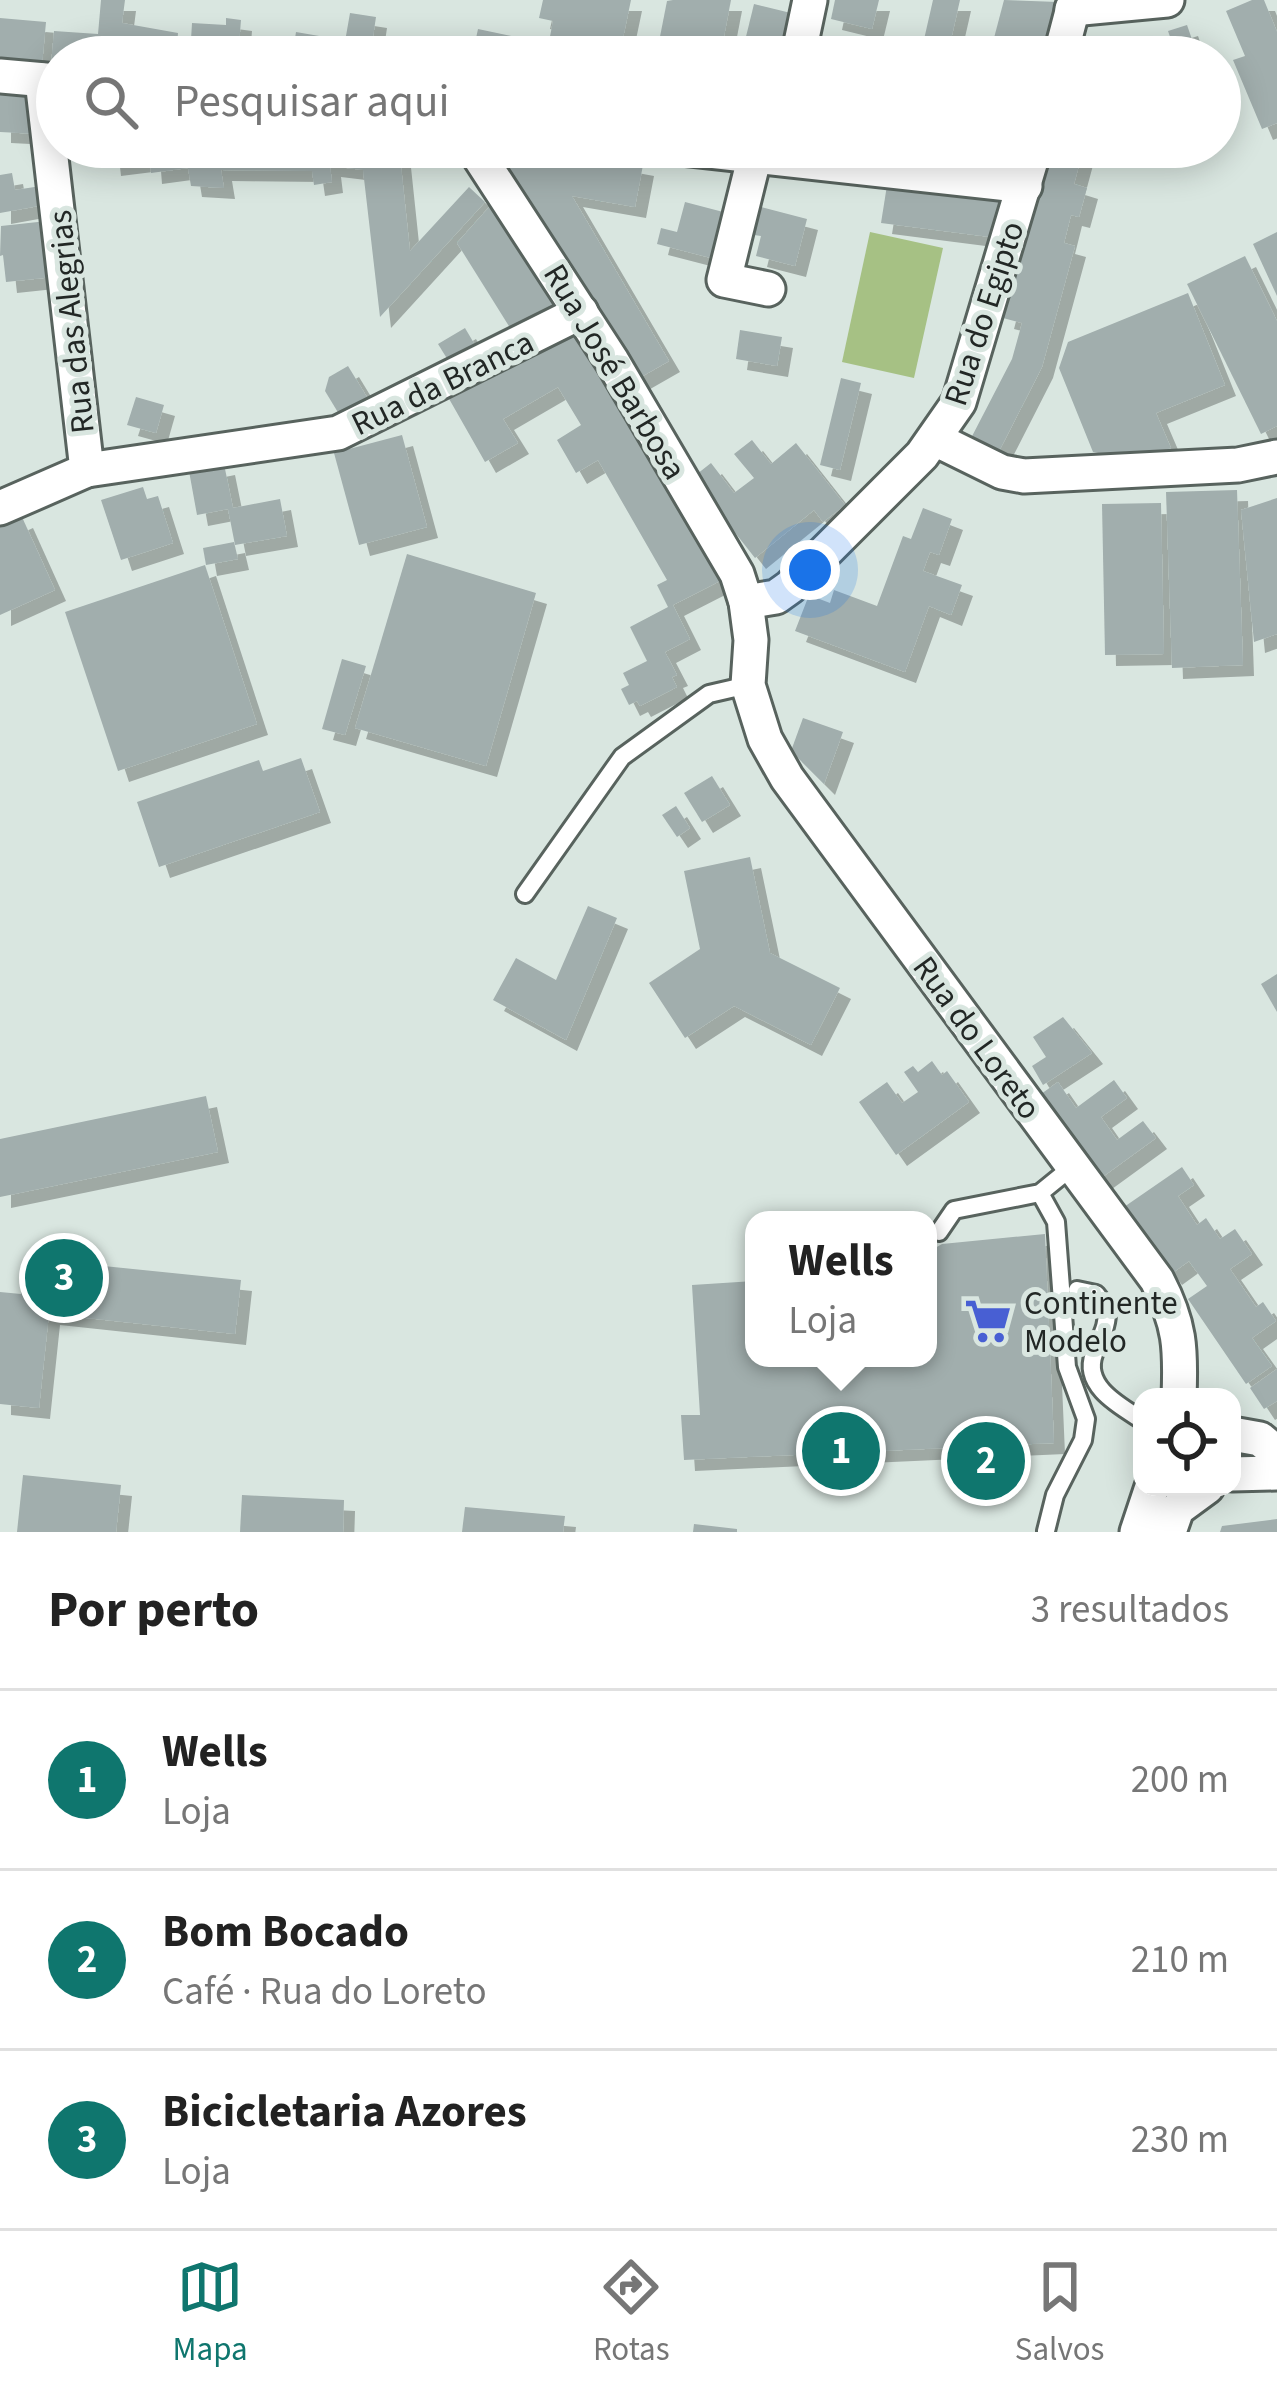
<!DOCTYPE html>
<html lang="pt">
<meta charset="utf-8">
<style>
:root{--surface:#fff;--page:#f2f2f2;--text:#222;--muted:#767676;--line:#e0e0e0;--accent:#0f766e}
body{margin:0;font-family:"Source Sans 3",sans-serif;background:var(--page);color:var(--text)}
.controls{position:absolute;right:36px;bottom:36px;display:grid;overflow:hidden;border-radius:24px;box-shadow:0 6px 30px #0003}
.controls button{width:108px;height:108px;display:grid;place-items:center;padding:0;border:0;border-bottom:3px solid var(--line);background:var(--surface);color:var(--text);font:60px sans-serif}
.you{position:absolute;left:810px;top:570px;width:42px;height:42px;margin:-30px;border:9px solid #fff;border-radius:50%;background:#1a73e8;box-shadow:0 0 0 18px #1a73e833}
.badge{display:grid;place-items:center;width:78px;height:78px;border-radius:50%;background:var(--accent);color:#fff;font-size:39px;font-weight:700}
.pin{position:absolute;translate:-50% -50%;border:6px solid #fff;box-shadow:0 3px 12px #0006}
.popup{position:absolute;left:745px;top:1211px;width:192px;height:156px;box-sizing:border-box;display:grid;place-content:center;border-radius:24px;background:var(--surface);filter:drop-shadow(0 3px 9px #0005);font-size:39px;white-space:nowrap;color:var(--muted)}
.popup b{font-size:45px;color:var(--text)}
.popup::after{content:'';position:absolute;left:50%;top:100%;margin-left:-24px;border:24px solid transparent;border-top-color:var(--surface)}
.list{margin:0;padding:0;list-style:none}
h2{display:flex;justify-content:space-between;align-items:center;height:156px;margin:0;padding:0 48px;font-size:51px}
h2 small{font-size:39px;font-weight:400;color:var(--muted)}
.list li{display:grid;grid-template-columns:78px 1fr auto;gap:36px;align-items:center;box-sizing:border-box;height:180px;padding:0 48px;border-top:3px solid var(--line)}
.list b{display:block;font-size:45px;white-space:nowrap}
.list p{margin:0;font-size:39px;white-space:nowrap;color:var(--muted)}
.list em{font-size:39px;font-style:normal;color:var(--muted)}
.icon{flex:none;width:66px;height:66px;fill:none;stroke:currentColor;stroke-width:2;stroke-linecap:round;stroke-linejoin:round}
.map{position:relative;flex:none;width:1277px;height:1532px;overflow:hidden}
.search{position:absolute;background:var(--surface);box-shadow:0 6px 30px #0003;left:36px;right:36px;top:36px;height:132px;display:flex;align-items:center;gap:30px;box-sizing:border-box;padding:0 42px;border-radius:66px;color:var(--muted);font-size:45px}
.sheet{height:696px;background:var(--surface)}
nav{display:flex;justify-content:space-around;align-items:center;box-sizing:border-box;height:168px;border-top:3px solid var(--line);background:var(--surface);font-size:33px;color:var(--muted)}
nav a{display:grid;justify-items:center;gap:6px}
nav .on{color:var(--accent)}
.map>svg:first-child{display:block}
.green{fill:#a6c184}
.building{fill:#a1aead;filter:url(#shadow)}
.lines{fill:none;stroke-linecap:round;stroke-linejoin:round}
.service-casing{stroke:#58635e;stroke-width:22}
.minor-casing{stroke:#58635e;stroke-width:39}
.service{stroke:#fff;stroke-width:16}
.minor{stroke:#fff;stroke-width:33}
.labels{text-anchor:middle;stroke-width:10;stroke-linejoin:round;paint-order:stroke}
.street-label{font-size:33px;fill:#222725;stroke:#d9e6e0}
.poi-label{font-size:33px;fill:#222725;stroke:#d9e6e0;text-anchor:start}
</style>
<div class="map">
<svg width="1277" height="1532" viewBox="0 0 1277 1532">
<defs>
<filter id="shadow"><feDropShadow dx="11" dy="11" stdDeviation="0" flood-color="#0004"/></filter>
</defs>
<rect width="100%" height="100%" fill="#d9e6e0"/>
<!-- green -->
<path class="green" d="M870 232 943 248 914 378 842 362Z"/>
<!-- building -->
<g class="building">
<path d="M101 0H125L122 23 178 33 176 57H57V66L51 65 54 31 98 34Z"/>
<path d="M543 0H631L619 57H546L553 21 539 18Z"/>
<path d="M673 0H731L720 57H656L667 1Z"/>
<path d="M835 0H879L872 29 831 19Z"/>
<path d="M933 0H960L947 57H920Z"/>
<path d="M1004 0 1058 2 1043 57H989Z"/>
<path d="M1252 0H1264L1277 32V123L1262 129 1233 60 1245 56 1226 11Z"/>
<path d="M754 4 795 14 785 57H741Z"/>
<path d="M350 13 376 17 370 57H292L296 32 325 37 323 50 343 53Z"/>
<path d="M0 18 46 22 42 65 0 61Z"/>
<path d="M226 18 241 20 238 57H190L192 23 226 25Z"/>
<path d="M1187 25 1198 57H1177L1168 31Z"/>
<path d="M478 29 516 37 511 57H472Z"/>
<path d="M829 38 871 48 869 57H825Z"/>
<path d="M0 89 33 92 39 134 0 132Z"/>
<path d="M108 147H399L410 251 469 187 485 202 380 317 363 170 330 166 332 182 314 185 312 171 221 170 224 188 191 186 188 168 151 173 150 160 110 165Z"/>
<path d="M503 147H545L643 165 635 207 572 196 669 361 634 381 501 156Z"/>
<path d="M1048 147H1084L1074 184 1087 188 1079 217 1071 215 1064 243 1075 246 1042 367 995 459 968 444 1012 359 1022 323 1003 318Z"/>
<path d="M12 173 15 190 41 186 44 205 0 213V175Z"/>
<path d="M888 179 1004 194 998 238 881 223Z"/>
<path d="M685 202 727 213 715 259 657 244 661 228 677 232Z"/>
<path d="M491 205 554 304 512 331 457 243Z"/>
<path d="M761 207 807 219 795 266 756 256 761 236 754 235Z"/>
<path d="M47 221 53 277 6 282 3 255 0 256 1 226Z"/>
<path d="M1277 232V296L1253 244Z"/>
<path d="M1245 256 1277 321V426L1261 434 1187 284Z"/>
<path d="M1188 293 1225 385 1156 413 1171 448 1151 455 1127 451 1113 456 1093 452 1059 368 1068 342Z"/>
<path d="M572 325 696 532 720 581 673 605 690 639 665 652 677 675 672 677 677 687 640 706 637 701 629 705 621 689 629 685 623 673 647 661 630 627 668 607 657 585 667 580 598 460 576 473 557 440 581 425 558 387 503 419 518 443 485 462 448 397Z"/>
<path d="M465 328 478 350 451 365 438 344Z"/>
<path d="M740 330 782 337 777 366 736 359Z"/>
<path d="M348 366 373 407 345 424 325 391 329 377Z"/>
<path d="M841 378 861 383 840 470 820 465Z"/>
<path d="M136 397 164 405 156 433 127 425Z"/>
<path d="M402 435 427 527 359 545 334 453Z"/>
<path d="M752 440 771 464 796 443 845 505 823 522 814 510 755 558 692 478 711 463 734 493 754 478 734 454Z"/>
<path d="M224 464 233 508 280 499 287 536 235 545 228 509 197 515 189 471Z"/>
<path d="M143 487 147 499 158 496 173 543 121 560 101 500Z"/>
<path d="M1237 490 1243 665 1172 668 1166 492Z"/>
<path d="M1277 498V634L1254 642 1241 510Z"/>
<path d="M1161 503 1164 654 1105 655 1102 504Z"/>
<path d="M923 508 952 519 939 555 930 552 923 571 962 585 951 615 929 606 905 672 795 631 809 595 830 603 834 590 877 606 903 536 911 539Z"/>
<path d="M22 517 55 590 0 615V527Z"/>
<path d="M234 542 238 559 206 565 203 548Z"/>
<path d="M407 554 536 593 486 766 355 728Z"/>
<path d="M205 565 257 724 118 771 65 612Z"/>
<path d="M342 659 366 666 345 735 322 729Z"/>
<path d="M803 718 843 732 824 784 791 751Z"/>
<path d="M301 758 320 812 159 867 137 802 259 760 263 771Z"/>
<path d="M712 776 730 805 702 822 684 793Z"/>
<path d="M676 806 690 828 677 837 662 815Z"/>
<path d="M750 857 770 953 840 988 811 1045 734 1006 685 1038 649 983 700 949 684 871Z"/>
<path d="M588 906 617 918 566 1040 493 1000 516 958 556 980Z"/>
<path d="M1277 974V1012L1261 984Z"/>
<path d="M1063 1017 1092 1053 1043 1085 1032 1066 1046 1057 1033 1037Z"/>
<path d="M932 1061 942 1075 947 1071 969 1102 896 1155 859 1102 887 1082 902 1103 918 1092 904 1072 913 1066 918 1072Z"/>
<path d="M1114 1080 1127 1098 1101 1117 1117 1140 1143 1121 1156 1138 1101 1178 1041 1094 1058 1082 1076 1108Z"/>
<path d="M206 1096 218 1152 0 1197V1139Z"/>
<path d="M1182 1167 1194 1185 1178 1196 1197 1225 1206 1218 1220 1239 1235 1229 1252 1254 1230 1269 1256 1307 1263 1302 1276 1321 1252 1338 1272 1366 1246 1384 1188 1299 1207 1286 1189 1261 1171 1274 1124 1207Z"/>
<path d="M1045 1234 1054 1443 684 1460 681 1415H700L692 1285 754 1281V1358H928V1252L942 1244Z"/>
<path d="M25 1258 241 1280 235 1334 49 1314 39 1408 0 1404V1292L21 1294Z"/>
<path d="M1277 1369V1401L1264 1409 1250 1388Z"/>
<path d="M23 1475 121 1485 116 1532H17Z"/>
<path d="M242 1495 344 1500 343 1532H240Z"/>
<path d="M465 1507 565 1516 563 1532H462Z"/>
<path d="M1277 1519V1532H1220L1222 1526Z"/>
<path d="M694 1524 737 1529V1532H693Z"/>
</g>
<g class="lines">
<defs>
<g id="service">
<path d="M525 894 622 757 709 694 748 685"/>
<path d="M1040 1193 1056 1222 1067 1367 1086 1419 1083 1440 1055 1495 1046 1531"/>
<path d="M939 1232 954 1210 1040 1193 1072 1167"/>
<path d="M1077 1290 1096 1294 1107 1308C1108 1328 1100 1337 1094 1354 1082 1386 1120 1406 1142 1420"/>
</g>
<g id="minor">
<path d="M1072 9 1167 0"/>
<path d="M798 57 810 0"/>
<path d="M1060 57 1075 0"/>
<path d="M0 76 57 81"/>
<path d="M473 147 612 361 737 574 746 602 751 640 748 685 765 739 787 778 1157 1280C1180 1324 1181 1348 1179 1397"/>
<path d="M673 147 1025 186"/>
<path d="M755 155 724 280 768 289"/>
<path d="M935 439 1002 472 1024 476 1238 465 1277 457"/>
<path d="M87 470 338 433 581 312"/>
<path d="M0 508 87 470 42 80"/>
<path d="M746 602 776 597 790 587 922 455 959 402 1035 147"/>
<path d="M1232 1434 1260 1439 1277 1453"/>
<path d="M1232 1474 1277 1473"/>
<path d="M1137 1532 1152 1487"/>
<path d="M1169 1532 1177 1509 1207 1487"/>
</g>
</defs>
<!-- service casing -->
<use href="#service" class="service-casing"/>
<!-- minor casing -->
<use href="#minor" class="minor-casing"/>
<!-- service -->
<use href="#service" class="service"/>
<!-- minor -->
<use href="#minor" class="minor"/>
</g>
<!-- icons -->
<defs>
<symbol id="supermarket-bare" viewBox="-9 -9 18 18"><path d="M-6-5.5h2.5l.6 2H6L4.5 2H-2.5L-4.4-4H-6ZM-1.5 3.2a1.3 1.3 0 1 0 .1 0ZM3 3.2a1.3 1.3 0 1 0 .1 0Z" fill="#485fd3" stroke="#d9e6e0" stroke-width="2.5" paint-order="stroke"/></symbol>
</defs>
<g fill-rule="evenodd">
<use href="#supermarket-bare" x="955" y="1288" width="66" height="66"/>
</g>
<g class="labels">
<!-- street labels -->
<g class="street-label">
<text transform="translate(983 313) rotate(-72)" y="12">Rua do Egipto</text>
<text transform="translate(70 322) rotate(-96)" y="12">Rua das Alegrias</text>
<text transform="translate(616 371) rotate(59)" y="12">Rua José Barbosa</text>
<text transform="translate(442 382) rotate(-26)" y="12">Rua da Branca</text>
<text transform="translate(978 1037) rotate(54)" y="12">Rua do Loreto</text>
</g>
<!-- poi labels -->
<g class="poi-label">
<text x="1024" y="1314">Continente<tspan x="1024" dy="38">Modelo</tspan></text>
</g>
</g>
</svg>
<div class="controls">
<button><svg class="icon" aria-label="locate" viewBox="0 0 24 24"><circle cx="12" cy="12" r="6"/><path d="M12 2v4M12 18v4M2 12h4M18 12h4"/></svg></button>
</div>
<div class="you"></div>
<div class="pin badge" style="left:841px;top:1451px">1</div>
<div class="popup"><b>Wells</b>Loja</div>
<div class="pin badge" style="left:986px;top:1461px">2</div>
<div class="pin badge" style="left:64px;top:1278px">3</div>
<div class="search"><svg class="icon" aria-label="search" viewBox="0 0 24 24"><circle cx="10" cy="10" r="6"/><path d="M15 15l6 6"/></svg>Pesquisar aqui</div>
</div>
<section class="sheet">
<h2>Por perto<small>3 resultados</small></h2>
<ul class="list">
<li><span class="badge">1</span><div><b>Wells</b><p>Loja</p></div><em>200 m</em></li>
<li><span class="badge">2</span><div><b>Bom Bocado</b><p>Café · Rua do Loreto</p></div><em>210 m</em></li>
<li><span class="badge">3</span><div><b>Bicicletaria Azores</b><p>Loja</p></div><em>230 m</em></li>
</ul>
</section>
<nav>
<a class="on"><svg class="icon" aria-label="map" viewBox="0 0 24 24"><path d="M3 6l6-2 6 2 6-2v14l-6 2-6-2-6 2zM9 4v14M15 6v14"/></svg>Mapa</a>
<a><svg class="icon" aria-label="directions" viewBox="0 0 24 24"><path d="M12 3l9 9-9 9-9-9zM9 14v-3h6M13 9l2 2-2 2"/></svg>Rotas</a>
<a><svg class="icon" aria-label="saved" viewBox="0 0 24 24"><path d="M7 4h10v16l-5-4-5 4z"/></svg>Salvos</a>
</nav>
